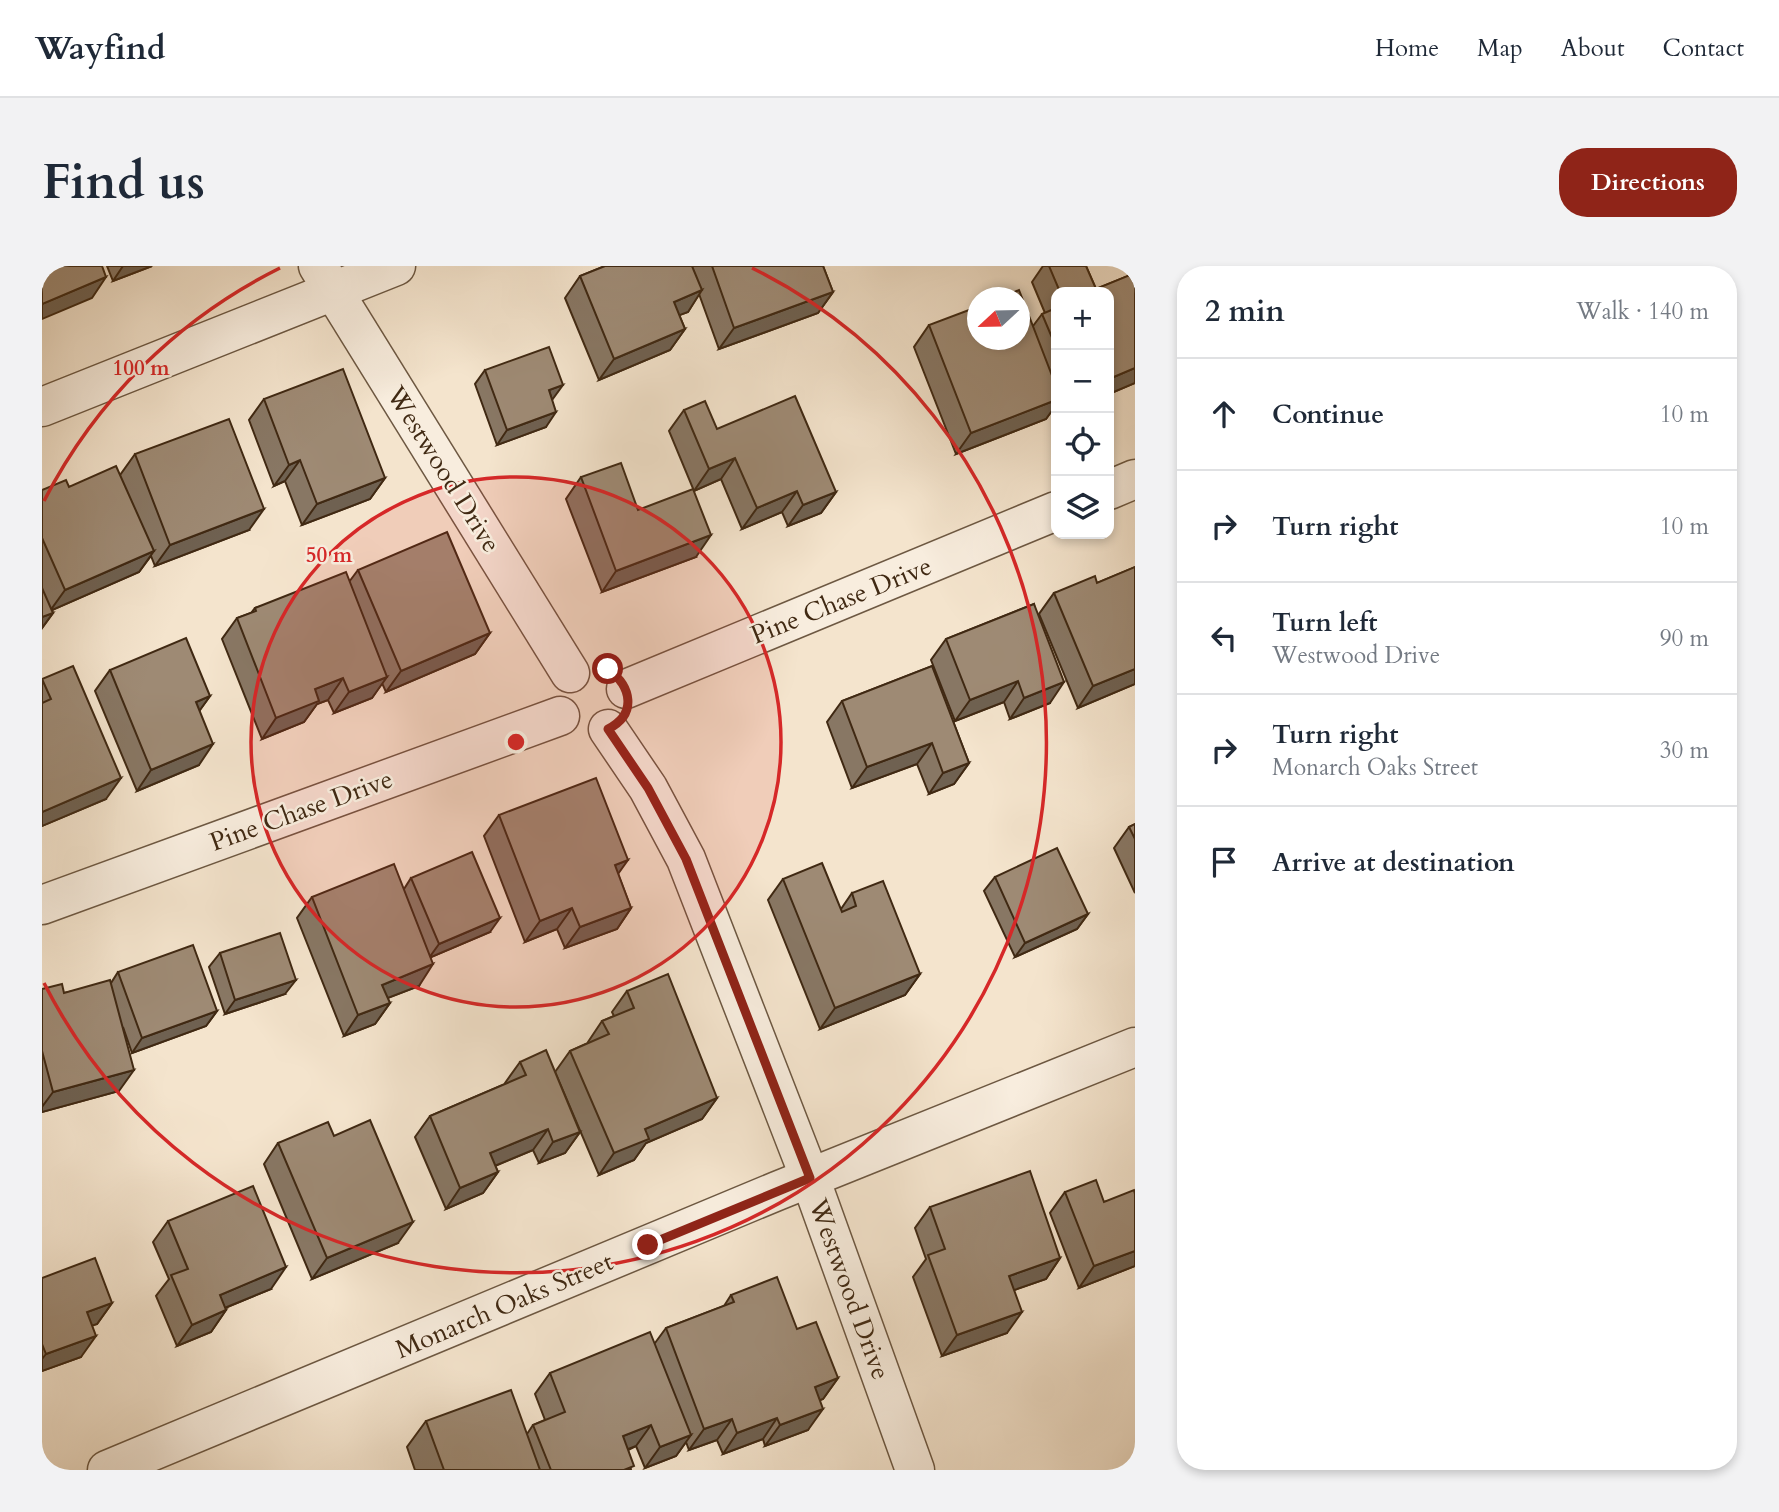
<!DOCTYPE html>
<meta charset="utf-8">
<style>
:root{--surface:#fff;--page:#f2f2f3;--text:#1f2937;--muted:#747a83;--line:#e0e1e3;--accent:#8f2418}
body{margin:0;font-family:Cardo,serif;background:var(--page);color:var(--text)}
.controls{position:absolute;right:21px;top:21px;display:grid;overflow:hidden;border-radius:14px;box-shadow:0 4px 10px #0003}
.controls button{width:63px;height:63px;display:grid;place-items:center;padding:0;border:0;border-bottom:2px solid var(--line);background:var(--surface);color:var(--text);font:35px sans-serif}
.compass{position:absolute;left:925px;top:21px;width:63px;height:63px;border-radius:50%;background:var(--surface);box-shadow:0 4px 10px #0003;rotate:248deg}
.stop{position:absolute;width:21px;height:21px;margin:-16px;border:5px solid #8f2418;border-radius:50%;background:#fff}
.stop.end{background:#8f2418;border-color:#fff;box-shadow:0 2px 7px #0008}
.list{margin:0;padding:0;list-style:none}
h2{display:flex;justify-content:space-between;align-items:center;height:91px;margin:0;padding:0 28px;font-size:30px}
h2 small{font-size:23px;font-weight:400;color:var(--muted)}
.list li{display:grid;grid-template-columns:46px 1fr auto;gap:21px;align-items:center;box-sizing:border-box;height:112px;padding:0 28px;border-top:2px solid var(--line)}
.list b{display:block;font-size:26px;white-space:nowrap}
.list p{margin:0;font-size:23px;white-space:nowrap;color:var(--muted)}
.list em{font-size:23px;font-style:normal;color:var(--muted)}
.icon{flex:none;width:38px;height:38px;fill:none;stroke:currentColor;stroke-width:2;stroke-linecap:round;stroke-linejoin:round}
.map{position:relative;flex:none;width:1093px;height:1204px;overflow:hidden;border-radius:28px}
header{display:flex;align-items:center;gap:42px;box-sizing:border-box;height:98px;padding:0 35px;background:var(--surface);border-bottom:2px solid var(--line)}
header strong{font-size:33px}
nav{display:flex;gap:38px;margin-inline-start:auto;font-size:24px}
.intro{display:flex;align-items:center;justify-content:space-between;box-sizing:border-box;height:168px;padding:0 42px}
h1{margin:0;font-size:49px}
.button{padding:18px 32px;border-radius:28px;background:var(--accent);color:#fff;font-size:24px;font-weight:700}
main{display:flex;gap:42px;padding:0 42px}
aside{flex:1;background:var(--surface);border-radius:28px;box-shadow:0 4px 10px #0003}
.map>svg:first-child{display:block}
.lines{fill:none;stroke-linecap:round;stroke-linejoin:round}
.minor-casing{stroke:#6d5842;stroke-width:41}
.minor{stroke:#f8edde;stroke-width:38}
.wall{fill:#887764;stroke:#402913;stroke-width:2}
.shaded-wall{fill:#6f6151;stroke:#402913;stroke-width:2}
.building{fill:#9e8a74;stroke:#402913;stroke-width:2}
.route{stroke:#8f2418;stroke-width:9}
.ring{fill:none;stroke:#d62828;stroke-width:3.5}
.labels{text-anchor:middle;stroke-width:5;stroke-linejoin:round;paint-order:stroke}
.street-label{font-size:26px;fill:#402913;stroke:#f8edde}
.centre{fill:#d62828;stroke:#f8edde;stroke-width:3.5}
.ring-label{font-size:21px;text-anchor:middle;font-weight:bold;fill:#d62828;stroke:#f8edde;stroke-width:5;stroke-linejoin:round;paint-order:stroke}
</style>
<header>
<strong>Wayfind</strong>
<nav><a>Home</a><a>Map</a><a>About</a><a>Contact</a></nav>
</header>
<div class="intro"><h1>Find us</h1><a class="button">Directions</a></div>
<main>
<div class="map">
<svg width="1093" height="1204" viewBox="0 0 1093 1204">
<rect width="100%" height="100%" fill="#f4e4cd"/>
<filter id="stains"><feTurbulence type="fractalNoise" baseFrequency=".00286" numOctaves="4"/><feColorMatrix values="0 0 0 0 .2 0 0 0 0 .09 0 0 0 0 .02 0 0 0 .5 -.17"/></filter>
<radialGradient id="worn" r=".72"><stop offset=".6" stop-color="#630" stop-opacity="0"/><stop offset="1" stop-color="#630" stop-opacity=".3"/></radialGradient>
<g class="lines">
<defs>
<g id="minor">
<path d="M276 0 528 407"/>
<path d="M0 141 354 0"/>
<path d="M1067 224 1093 213"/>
<path d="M584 423 1014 245"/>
<path d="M566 463 606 522 644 593 768 912 873 1204"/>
<path d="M0 639 518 450"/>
<path d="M65 1204 735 925 1093 781"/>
</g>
</defs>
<!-- minor casing -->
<use href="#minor" class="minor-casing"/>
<!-- minor -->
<use href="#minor" class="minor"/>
</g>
<!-- wall -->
<g class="wall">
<path d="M65 0H110L71 15Z"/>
<path d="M563 0H781L791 26 776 47 677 83 657 28 646 46 637 49 643 63 628 84 557 114 523 32 538 10Z"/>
<path d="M1001 0H1044L1054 23 1093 7V117L1067 128V26H1014V139L1004 153 914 188 872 81 887 59 991 60 1000 48 1003 47 990 16Z"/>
<path d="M443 104 510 134 504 161 455 179 433 118Z"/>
<path d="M222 133 343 212 328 233 260 259 243 215 232 220 207 154Z"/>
<path d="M642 144 675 163 794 226 779 247 746 260 740 246 700 263 679 213 652 225 627 165Z"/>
<path d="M93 188 207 264 113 300 109 290 97 306 10 344 11 347 0 362V224L27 221 78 209Z"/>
<path d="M539 211 596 244 654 291 560 326 524 233Z"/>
<path d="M1093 301V418L1036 442 997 348 1012 327 1055 317Z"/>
<path d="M316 304 448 367 433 388 344 426 340 417 330 432 292 447 286 434 275 438 262 456 220 473 180 373 195 352 209 347 213 342 307 316Z"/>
<path d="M992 338 1008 437 968 453 962 436 913 455 889 394 904 373Z"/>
<path d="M890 400 927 497 912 518 887 528 875 498 810 522 785 456 800 435Z"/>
<path d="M68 404 168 430 157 445V499L95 525 53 425Z"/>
<path d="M0 413 64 533 0 560Z"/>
<path d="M457 549 576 608 589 642 575 663 523 682 515 663 483 676 442 570Z"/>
<path d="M1093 558V627L1072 582 1087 561Z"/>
<path d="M953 611 1046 648 1035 663 973 691 942 625Z"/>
<path d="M369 612 448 666 389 691 377 720 345 732 348 737 333 758 302 770 255 652 270 631 362 623Z"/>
<path d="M741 613 799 643 810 627 878 708 863 729 778 763 726 634Z"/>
<path d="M178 687 243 728 183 748 167 701Z"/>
<path d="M76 706 175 745 164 760 90 787 81 761 77 825 0 846V723L22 727 69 717Z"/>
<path d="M585 725 675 832 660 853 604 877 592 894 557 909 513 806 528 785 546 777V776L560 755 572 750 570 746Z"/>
<path d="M478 796 538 866 523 887 497 897 491 884 453 900 456 906 441 927 404 943 373 871 388 850 463 818V817Z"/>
<path d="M292 870 356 977 270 1013 222 898 236 877Z"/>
<path d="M1023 926 1062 936 1093 928V1000L1037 1022 1008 947Z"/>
<path d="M888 941 1018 992 1004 1013 972 1024 965 1067 900 1090 871 1011 884 993 873 962Z"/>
<path d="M126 955 229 1023 183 1042 184 1044 169 1066 135 1080 114 1030 127 1013 111 976Z"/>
<path d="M0 1012 70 1037 55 1058 50 1059 39 1091 0 1105Z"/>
<path d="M689 1029 755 1063 796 1112 781 1133 778 1134 766 1164 723 1180 721 1173 681 1188 675 1174 647 1184 644 1176 634 1190 603 1202 594 1180 586 1184 589 1204H373L365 1181 384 1155 485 1168 491 1159 503 1154 493 1128 508 1107 613 1077 624 1062 682 1040Z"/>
</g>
<!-- shaded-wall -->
<g class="shaded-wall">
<path d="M81 0H110L71 15Z"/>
<path d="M64 11 50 32 0 53V38Z"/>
<path d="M660 24 646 46 617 57 632 36Z"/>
<path d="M791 26 776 47 677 83 692 62Z"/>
<path d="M643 63 628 84 557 114 572 93Z"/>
<path d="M1093 102V117L1067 128V113Z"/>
<path d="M521 119 510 134 507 124Z"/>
<path d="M1014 134V139L1004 153 914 188 929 167Z"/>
<path d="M514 146 504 161 455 179 465 164Z"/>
<path d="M693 192 679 213 652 225 667 203Z"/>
<path d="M258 194 243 215 232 220 247 199Z"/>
<path d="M343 212 328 233 260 259 275 238Z"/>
<path d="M755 225 740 246 700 263 715 242Z"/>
<path d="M794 226 779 247 746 260 761 239Z"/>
<path d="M222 243 207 264 113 300 128 279Z"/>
<path d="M669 269 654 291 560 326 574 305Z"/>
<path d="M112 285 97 306 8 345 23 324Z"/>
<path d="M11 347 0 362V351Z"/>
<path d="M448 367 433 388 344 426 359 405Z"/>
<path d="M1093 403V418L1036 442 1051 420Z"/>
<path d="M345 411 330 432 292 447 307 426Z"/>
<path d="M301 412 286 434 275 438 262 456 220 473 234 452 273 423Z"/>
<path d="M976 415 962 436 913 455 928 434Z"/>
<path d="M1022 416 1008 437 968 453 982 432Z"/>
<path d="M168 430 153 451 154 436Z"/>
<path d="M890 477 875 498 810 522 825 501Z"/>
<path d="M171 478 157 499 95 525 109 504Z"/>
<path d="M927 497 912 518 887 528 901 507Z"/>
<path d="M79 512 64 533 0 560V546Z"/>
<path d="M586 594 571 615 573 599Z"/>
<path d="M530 642 515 663 483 676 498 655Z"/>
<path d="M589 642 575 663 523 682 538 661Z"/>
<path d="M1046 648 1035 663 973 691 983 677Z"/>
<path d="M458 652 448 666 387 692 397 678Z"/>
<path d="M391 698 377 720 325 740 340 719Z"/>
<path d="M878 708 863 729 778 763 793 742Z"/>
<path d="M254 714 243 728 183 748 193 734Z"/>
<path d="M348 737 333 758 302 770 316 749Z"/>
<path d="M175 745 164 760 90 787 100 772Z"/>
<path d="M92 804 77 825 0 846V841L11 826Z"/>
<path d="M675 832 660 853 604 877 592 894 557 909 572 887 603 863Z"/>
<path d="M506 863 491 884 433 908 448 887Z"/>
<path d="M538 866 523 887 497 897 511 876Z"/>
<path d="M456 906 441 927 404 943 418 922Z"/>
<path d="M371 956 356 977 270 1013 285 992Z"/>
<path d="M1093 985V1000L1037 1022 1052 1000Z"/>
<path d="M1018 992 1004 1013 952 1031 967 1010Z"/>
<path d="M244 1001 229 1023 163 1050 178 1029Z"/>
<path d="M70 1037 55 1058 30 1067 45 1046Z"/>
<path d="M184 1044 169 1066 135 1080 150 1059Z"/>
<path d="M980 1046 965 1067 900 1090 915 1069Z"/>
<path d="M54 1070 39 1091 0 1105V1093L4 1088Z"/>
<path d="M796 1112 781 1133 758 1142 773 1121Z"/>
<path d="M781 1143 766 1164 723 1180 738 1159Z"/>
<path d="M735 1152 721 1173 681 1188 695 1167Z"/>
<path d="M690 1153 675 1174 647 1184 662 1163Z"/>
<path d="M609 1159 594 1180 566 1191 581 1170Z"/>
<path d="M649 1169 634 1190 603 1202 618 1181Z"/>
</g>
<!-- building -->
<g class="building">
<path d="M0 0H60L64 11 0 38Z"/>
<path d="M563 0H650L660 24 632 36 643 63 572 93 538 10Z"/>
<path d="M670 0H781L791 26 692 62Z"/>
<path d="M1007 0H1044L1054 23 1093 7V102L1067 113V26H1018Z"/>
<path d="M977 24 1014 120V134L929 167 887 59 935 41V74H977V32H959Z"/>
<path d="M1014 42V81L1000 48Z"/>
<path d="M507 81 521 119 507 124 514 146 465 164 443 104Z"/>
<path d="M301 103 343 212 275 238 258 194 247 199 222 133Z"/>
<path d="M753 130 794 226 761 239 755 225 715 242 693 192 667 203 642 144 663 135 675 163Z"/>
<path d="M187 153 222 243 128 279 93 188Z"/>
<path d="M579 197 596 244 651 223 669 269 574 305 539 211Z"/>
<path d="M74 200 112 285 23 324 0 272V224L24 214 27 221Z"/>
<path d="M405 266 448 367 359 405 316 304Z"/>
<path d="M1093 301V403L1051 420 1012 327 1053 310 1055 317Z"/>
<path d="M304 306 345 411 307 426 301 412 273 423 277 435 234 452 195 352 214 345 213 342Z"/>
<path d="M0 322 11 347 0 351Z"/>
<path d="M992 338 1022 416 982 432 976 415 928 434 904 373Z"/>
<path d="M144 372 168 430 154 436 171 478 109 504 68 404Z"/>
<path d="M31 400 79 512 0 546V437L9 433 0 413Z"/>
<path d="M890 400 927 497 901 507 890 477 825 501 800 435Z"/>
<path d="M554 512 586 594 573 599 589 642 538 661 530 642 498 655 457 549Z"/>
<path d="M1093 558V573L1087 561Z"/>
<path d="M1015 582 1046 648 983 677 953 611Z"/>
<path d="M430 586 458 652 397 678 369 612Z"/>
<path d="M780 597 800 646 814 640 810 627 841 615 878 708 793 742 741 613Z"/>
<path d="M352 598 391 698 340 719 348 737 316 749 270 631Z"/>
<path d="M238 667 254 714 193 734 178 687Z"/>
<path d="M151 679 175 745 100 772 76 706Z"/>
<path d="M626 708 675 832 603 863 607 873 572 887 528 785 567 768 560 755 592 742 585 725Z"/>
<path d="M68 714 92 804 11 826 0 785V723L20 718 22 727Z"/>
<path d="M504 784 538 866 511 876 506 863 448 887 456 906 418 922 388 850 484 809 478 796Z"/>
<path d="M328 854 371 956 285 992 236 877 286 856 292 870Z"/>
<path d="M988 905 1018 992 967 1010 980 1046 915 1069 886 989 903 983 888 941Z"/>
<path d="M1054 914 1062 936 1092 924 1093 928V985L1052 1000 1023 926Z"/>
<path d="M211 920 244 1001 178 1029 184 1044 150 1059 129 1009 146 1003 126 955Z"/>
<path d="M53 992 70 1037 45 1046 54 1070 4 1088 0 1078V1012Z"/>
<path d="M735 1011 755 1063 774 1056 796 1112 773 1121 781 1143 738 1159 735 1152 695 1167 690 1153 662 1163 624 1062 692 1036 689 1029Z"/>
<path d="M608 1066 649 1169 618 1181 609 1159 581 1170 592 1200 582 1204H509L491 1159 523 1146 508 1107Z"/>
<path d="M469 1124 498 1204H402L384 1155Z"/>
</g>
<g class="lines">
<!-- route -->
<path class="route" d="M566 403C590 421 595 448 566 463L606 522 644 593 768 912 606 979"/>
</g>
<!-- distance rings -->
<circle cx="474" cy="476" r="265" fill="#d62828" fill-opacity=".12"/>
<g class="ring">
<circle cx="474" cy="476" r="265"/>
<path d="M2 235A530 530 0 0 1 238 2M710 2A530 530 0 1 1 2 717"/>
</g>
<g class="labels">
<!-- street labels -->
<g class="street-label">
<text transform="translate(402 203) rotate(58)" y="9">Westwood Drive</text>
<text transform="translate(799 334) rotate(-22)" y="9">Pine Chase Drive</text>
<text transform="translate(259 544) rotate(-20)" y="9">Pine Chase Drive</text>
<text transform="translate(808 1023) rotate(70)" y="9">Westwood Drive</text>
<text transform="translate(462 1039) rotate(-23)" y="9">Monarch Oaks Street</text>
</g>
</g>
<circle cx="474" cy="476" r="10" class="centre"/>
<g class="ring-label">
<text x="99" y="109">100 m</text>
<text x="287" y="296">50 m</text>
</g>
<rect width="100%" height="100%" filter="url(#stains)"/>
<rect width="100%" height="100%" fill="url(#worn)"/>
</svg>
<div class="controls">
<button>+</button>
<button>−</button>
<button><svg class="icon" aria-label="locate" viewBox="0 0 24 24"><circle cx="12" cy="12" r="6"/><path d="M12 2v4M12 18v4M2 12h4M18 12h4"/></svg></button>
<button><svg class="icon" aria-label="layers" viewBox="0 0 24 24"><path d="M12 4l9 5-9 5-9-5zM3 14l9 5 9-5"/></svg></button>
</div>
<svg class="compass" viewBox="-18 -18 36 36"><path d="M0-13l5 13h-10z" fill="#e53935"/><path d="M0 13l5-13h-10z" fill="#747a83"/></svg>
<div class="stop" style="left:566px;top:403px"></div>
<div class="stop end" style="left:606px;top:979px"></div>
</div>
<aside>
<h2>2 min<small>Walk · 140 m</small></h2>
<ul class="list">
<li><svg class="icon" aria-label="ahead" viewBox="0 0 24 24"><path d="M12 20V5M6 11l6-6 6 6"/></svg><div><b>Continue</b></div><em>10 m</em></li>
<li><svg class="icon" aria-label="right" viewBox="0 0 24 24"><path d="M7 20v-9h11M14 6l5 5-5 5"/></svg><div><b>Turn right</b></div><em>10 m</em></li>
<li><svg class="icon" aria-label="left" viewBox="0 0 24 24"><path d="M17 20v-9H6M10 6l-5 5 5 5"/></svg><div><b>Turn left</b><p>Westwood Drive</p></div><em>90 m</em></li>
<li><svg class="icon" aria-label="right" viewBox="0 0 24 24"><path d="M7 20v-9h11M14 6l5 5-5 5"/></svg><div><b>Turn right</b><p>Monarch Oaks Street</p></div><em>30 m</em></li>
<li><svg class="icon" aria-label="arrive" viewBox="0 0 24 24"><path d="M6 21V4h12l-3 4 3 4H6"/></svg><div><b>Arrive at destination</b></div></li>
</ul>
</aside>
</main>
